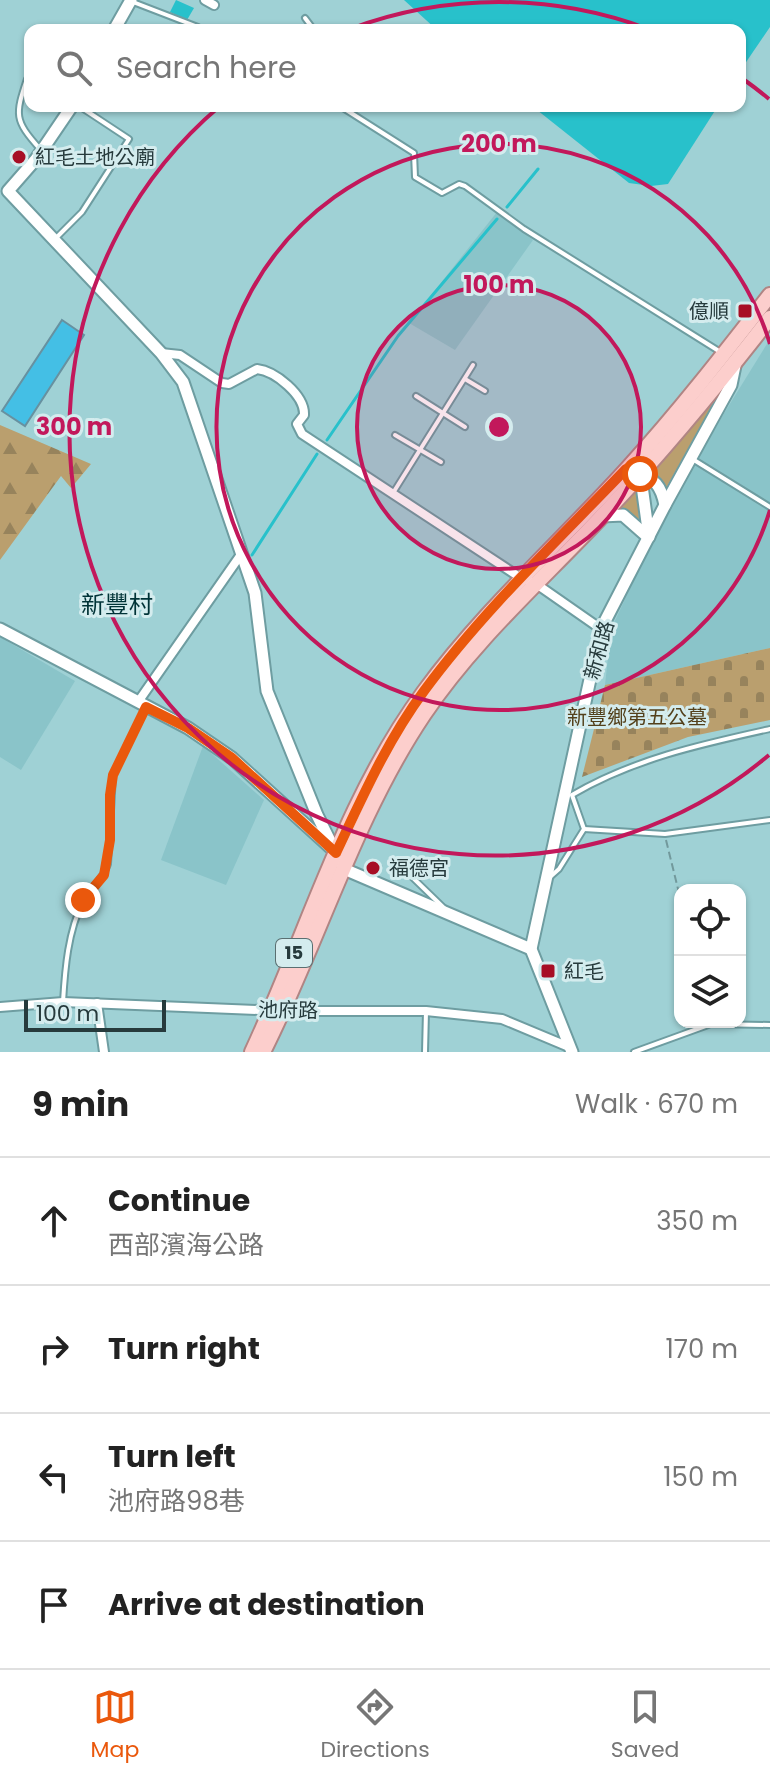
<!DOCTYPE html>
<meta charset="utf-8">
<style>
:root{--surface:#fff;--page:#f6f6f6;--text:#222;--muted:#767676;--line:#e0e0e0;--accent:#ea580c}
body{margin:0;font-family:Poppins,"Noto Sans TC",sans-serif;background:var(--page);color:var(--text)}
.controls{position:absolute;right:24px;bottom:24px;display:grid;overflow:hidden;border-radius:16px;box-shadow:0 2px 6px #0004}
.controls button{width:72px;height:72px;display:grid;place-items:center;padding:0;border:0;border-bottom:2px solid var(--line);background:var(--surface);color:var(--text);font:40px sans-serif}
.scale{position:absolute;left:24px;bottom:20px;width:142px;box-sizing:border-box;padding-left:8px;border:4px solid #263a3c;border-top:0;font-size:22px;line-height:28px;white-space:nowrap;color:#263a3c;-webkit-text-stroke:6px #d4ecee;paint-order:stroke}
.stop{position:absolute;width:24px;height:24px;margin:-18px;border:6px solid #ea580c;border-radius:50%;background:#fff}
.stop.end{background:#ea580c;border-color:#fff;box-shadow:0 2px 8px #0008}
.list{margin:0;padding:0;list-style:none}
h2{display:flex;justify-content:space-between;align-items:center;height:104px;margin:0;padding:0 32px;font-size:34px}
h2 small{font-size:26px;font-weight:400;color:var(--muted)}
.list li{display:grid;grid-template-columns:52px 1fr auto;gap:24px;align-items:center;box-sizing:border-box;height:128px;padding:0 32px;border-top:2px solid var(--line)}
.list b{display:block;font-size:30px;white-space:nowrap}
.list p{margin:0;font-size:26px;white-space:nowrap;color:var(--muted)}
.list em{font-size:26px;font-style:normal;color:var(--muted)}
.icon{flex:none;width:44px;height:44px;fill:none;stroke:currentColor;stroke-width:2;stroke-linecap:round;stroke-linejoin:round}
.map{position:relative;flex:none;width:770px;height:1052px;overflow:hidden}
.search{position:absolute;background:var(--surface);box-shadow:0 2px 6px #0004;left:24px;right:24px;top:24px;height:88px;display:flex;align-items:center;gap:20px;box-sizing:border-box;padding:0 28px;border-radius:16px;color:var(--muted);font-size:30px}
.sheet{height:616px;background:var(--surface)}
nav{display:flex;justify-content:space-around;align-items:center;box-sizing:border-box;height:112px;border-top:2px solid var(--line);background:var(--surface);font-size:22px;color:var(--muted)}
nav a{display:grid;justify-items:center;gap:4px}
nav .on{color:var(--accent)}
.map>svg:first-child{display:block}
.built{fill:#8ac4c9}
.grass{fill:#ba9f6e}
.forest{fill:url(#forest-firs)}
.cemetery{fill:url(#cemetery-stones)}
.water{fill:#28c1cb}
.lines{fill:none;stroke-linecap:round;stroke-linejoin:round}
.stream{stroke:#28c1cb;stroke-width:3}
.building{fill:#44bfe5;stroke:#6791a0;stroke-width:2}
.service-casing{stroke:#6e9da1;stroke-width:8}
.minor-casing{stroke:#6e9da1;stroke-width:12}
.tertiary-casing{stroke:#6e9da1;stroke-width:15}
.primary-casing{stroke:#b08584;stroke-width:18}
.path{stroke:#72999c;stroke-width:2;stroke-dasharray:8 4;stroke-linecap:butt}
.service{stroke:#fff;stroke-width:4}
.minor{stroke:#fff;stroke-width:8}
.tertiary{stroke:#fff;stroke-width:11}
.primary{stroke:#fccecc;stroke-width:14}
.route{stroke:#ea580c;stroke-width:10}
.ring{fill:none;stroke:#c2185b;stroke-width:4}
.poi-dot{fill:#a70e25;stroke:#d4ecee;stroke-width:3}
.labels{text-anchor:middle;stroke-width:6;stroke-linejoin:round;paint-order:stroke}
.shield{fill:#d4ecee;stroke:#5a6f71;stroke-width:2}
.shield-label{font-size:18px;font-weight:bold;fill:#263a3c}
.poi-label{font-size:20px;fill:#263a3c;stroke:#d4ecee;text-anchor:start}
.street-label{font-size:20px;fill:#263a3c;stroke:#d4ecee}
.park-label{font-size:20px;fill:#53401b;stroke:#d4ecee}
.quarter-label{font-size:24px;fill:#003337;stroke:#d4ecee}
.centre{fill:#c2185b;stroke:#d4ecee;stroke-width:4}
.ring-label{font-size:24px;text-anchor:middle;font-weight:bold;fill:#c2185b;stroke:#d4ecee;stroke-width:6;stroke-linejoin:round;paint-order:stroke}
</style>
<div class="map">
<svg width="770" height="1052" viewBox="0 0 770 1052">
<defs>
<pattern id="forest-firs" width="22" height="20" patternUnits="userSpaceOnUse" patternTransform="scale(2)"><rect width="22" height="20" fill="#ba9f6e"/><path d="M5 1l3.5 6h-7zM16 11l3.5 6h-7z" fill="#97835c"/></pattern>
<pattern id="cemetery-stones" width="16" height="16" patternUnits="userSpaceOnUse" patternTransform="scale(2)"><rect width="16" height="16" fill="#ba9f6e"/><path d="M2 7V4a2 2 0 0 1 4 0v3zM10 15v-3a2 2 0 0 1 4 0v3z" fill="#97835c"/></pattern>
</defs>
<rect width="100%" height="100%" fill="#9fd1d5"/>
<!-- built -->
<g class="built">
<path d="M497 212 533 240 455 350 409 323Z"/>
<path d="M770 339V648L605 685 611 629 661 523 723 415Z"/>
<path d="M0 637 75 681 21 770 0 757Z"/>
<path d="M203 746 264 800 226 885 161 860Z"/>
</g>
<!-- grass -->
<g class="grass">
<path d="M722 389 665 490 655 471Z"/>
<path d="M637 490 639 519 620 510Z"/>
</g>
<!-- forest -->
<path class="forest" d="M0 425 91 464 71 488 61 476 0 560Z"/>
<!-- cemetery -->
<path class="cemetery" d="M770 648V720L688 737 582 777 605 685Z"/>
<!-- water -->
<g class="water">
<path d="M176 0 194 8 187 20 170 12Z"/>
<path d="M404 0H770V27L740 71V30H437Z"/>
<path d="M532 106H718L668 184 651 186 629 183Z"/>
</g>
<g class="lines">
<!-- stream -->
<g class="stream">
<path d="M507 207 538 169"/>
<path d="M327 440 398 336 497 219"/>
<path d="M252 555 317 454"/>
</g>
</g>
<!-- building -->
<g class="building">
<path d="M62 320 84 335 25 426 2 411Z"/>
<path d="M374 860 381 866 373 875 366 869Z"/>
</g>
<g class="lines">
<defs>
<g id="service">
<path d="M133 2 198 27"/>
<path d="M305 18 314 30"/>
<path d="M27 79C15 115 14 120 40 149"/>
<path d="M340 106 414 153 415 177 442 193 459 184 465 186 524 229 722 353"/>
<path d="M56 238 82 212 129 139 79 106"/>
<path d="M465 379 485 391"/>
<path d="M416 396 465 427"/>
<path d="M395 435 441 462"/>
<path d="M694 460 770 507"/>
<path d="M393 493 473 365"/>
<path d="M584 829 665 834 770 820"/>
<path d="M410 875 444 908"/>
<path d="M550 877 559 869 584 829 572 795C633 759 702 744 770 729"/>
<path d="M63 1002C65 968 68 932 83 901 90 887 103 880 108 864L113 775 145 709"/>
<path d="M425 1052 426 1011"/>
<path d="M634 1052 711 1024 770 1025"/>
</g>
<g id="minor">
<path d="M205 0 214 5"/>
<path d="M161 353 180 355 222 383 229 384 257 369C275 371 305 395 304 415L297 424 302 434 521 578 535 583 601 629"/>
<path d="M138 702 242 553"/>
<path d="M97 1003 104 1052"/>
<path d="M0 1007 63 1002 283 1011H426L502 1019 569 1047"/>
</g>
<g id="tertiary">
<path d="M114 30 131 0"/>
<path d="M72 106 36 159 8 191 161 353 183 382 255 593 267 691 317 815 344 869 531 949"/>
<path d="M640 471 649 537"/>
<path d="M636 473C655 478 661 486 665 505"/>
<path d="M602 516 623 515 648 537"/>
<path d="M0 629 188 728 232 758 330 847"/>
<path d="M572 1052 531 949 601 629 665 505 731 385 736 361"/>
</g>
<g id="primary">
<path d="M252 1052C308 932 345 799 424 692 484 610 560 543 628 468 678 413 724 354 770 295"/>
<path d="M263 1052C319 941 354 818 424 714 474 640 541 581 602 516 661 454 717 386 770 318"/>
</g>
</defs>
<!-- service casing -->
<use href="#service" class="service-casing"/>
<!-- minor casing -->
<use href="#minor" class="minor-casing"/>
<!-- tertiary casing -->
<use href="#tertiary" class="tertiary-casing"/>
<!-- primary casing -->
<use href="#primary" class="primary-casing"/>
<!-- path -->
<path class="path" d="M666 840 680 897"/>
<!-- service -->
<use href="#service" class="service"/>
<!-- minor -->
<use href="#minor" class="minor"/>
<!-- tertiary -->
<use href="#tertiary" class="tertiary"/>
<!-- primary -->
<use href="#primary" class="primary"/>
</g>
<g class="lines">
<!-- route -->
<path class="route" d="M83 900 104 875 110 840V795L113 775 146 707 188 728 232 758 336 853C362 798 387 741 424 691 483 611 557 541 626 469L640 474"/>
</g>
<!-- distance rings -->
<circle cx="499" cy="427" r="142" fill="#c2185b" fill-opacity=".12"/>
<g class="ring">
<circle cx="499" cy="427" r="142"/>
<path d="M770 510A283 283 0 1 1 770 344"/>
<path d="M769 755A425 425 0 0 1 220 106M350 29A425 425 0 0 1 648 29M743 79A425 425 0 0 1 769 99"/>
</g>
<!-- markers -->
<g class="poi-dot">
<circle cx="19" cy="157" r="8"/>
<rect x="737" y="303" width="16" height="16" rx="4"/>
<circle cx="373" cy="868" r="8"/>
<rect x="540" y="963" width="16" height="16" rx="4"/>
</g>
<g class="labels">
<!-- shield labels -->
<rect class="shield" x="276" y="939" width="36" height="28" rx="6"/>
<g class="shield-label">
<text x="294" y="959">15</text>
</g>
<!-- poi labels -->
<g class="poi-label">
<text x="35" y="164">紅毛土地公廟</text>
<text x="729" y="318" text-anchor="end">億順</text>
<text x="389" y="875">福德宮</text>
<text x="564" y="978">紅毛</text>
</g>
<!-- street labels -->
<g class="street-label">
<text transform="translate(599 650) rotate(-74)" y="7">新和路</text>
<text transform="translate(288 1010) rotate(1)" y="7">池府路</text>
</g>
<!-- park labels -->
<g class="park-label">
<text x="637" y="724">新豐鄉第五公墓</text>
</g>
<!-- quarter labels -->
<g class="quarter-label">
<text x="117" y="613">新豐村</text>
</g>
</g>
<circle cx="499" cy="427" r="12" class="centre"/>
<g class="ring-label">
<text x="499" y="152">200 m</text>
<text x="499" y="293">100 m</text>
<text x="74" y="435">300 m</text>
</g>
</svg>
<div class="controls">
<button><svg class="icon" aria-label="locate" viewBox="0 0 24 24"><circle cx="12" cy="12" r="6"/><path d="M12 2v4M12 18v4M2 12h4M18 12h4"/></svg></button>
<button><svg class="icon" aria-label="layers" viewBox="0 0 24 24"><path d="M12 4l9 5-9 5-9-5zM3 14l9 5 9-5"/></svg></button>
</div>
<div class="scale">100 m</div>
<div class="stop" style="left:640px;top:474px"></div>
<div class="stop end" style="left:83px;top:900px"></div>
<div class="search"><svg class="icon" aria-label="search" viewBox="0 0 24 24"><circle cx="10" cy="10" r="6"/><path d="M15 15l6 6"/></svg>Search here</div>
</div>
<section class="sheet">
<h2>9 min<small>Walk · 670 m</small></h2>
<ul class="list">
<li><svg class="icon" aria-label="ahead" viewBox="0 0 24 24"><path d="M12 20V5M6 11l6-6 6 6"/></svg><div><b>Continue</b><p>西部濱海公路</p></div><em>350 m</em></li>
<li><svg class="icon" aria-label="right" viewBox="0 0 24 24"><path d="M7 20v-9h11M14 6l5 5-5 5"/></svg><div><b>Turn right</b></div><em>170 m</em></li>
<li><svg class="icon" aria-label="left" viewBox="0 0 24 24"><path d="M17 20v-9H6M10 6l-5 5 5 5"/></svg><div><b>Turn left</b><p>池府路98巷</p></div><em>150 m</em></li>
<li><svg class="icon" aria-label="arrive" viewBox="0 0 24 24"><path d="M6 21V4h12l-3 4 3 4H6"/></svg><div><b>Arrive at destination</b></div></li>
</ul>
</section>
<nav>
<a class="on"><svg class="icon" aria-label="map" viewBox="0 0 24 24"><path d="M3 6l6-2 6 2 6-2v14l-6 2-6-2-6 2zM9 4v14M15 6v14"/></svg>Map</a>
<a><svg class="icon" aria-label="directions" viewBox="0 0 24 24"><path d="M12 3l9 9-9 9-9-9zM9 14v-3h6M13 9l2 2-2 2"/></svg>Directions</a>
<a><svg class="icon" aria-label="saved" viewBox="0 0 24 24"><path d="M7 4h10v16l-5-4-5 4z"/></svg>Saved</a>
</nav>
